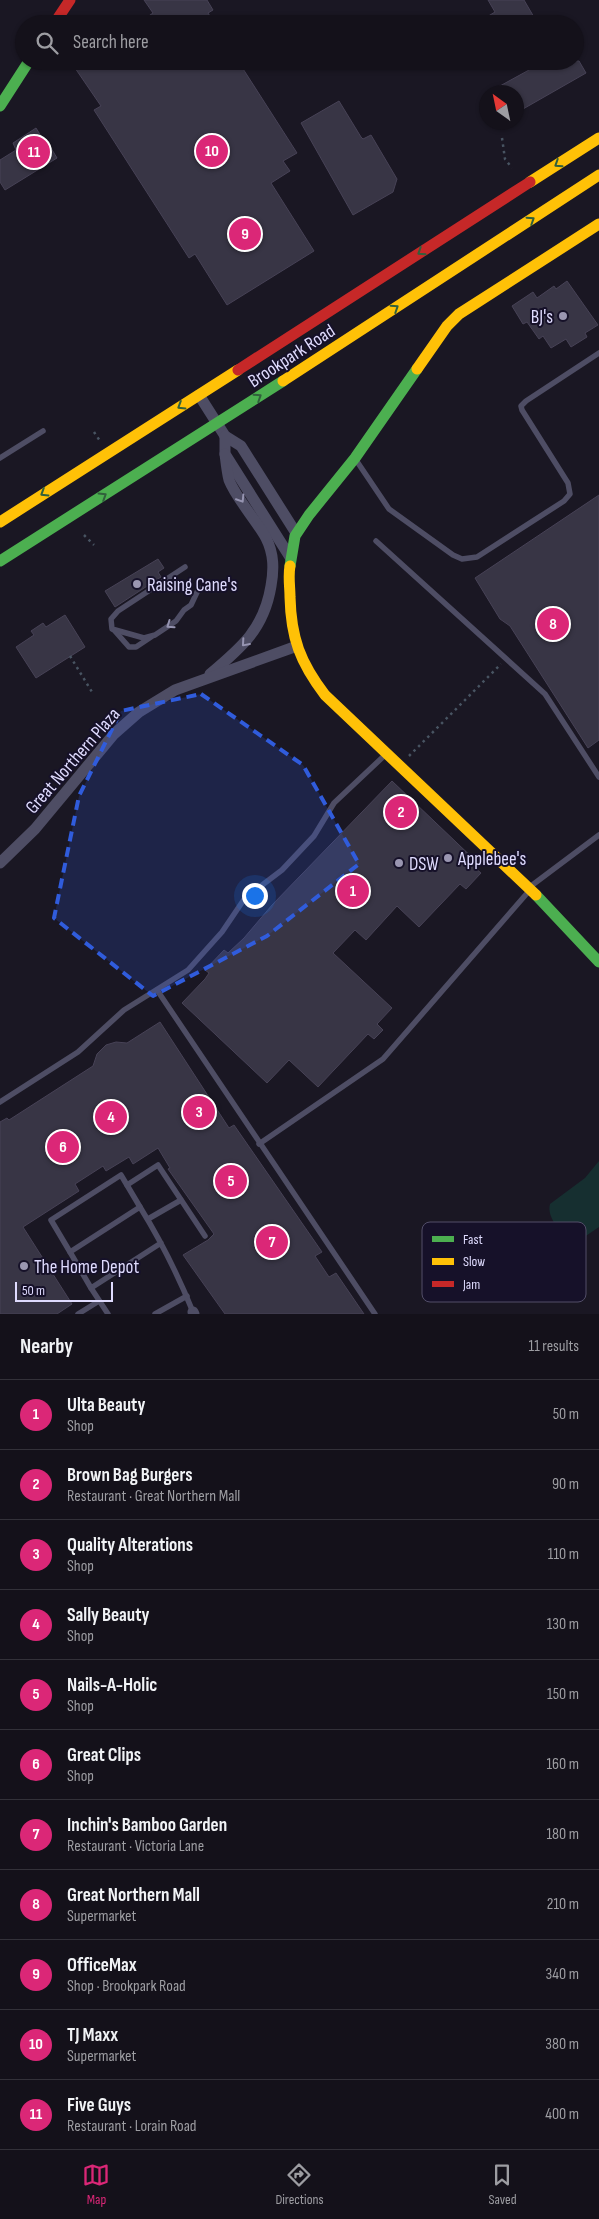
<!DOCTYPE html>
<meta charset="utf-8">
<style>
:root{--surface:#14111a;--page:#211f27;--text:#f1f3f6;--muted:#9d9da2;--line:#333139;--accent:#db2777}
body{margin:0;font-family:"Sofia Sans Condensed",sans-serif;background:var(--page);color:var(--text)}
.compass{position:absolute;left:479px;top:85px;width:45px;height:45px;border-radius:50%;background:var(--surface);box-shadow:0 1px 4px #0004;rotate:327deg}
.scale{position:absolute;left:15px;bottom:12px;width:98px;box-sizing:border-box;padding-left:5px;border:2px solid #dfdbfe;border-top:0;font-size:14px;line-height:18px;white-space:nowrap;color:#dfdbfe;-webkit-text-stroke:4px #161129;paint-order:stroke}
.you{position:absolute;left:254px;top:895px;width:18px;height:18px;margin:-12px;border:4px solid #fff;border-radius:50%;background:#1a73e8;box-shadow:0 0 0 8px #1a73e833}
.badge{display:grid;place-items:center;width:32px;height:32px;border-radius:50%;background:var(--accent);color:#fff;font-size:16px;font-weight:700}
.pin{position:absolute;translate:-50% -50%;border:2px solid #fff;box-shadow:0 1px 5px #0006}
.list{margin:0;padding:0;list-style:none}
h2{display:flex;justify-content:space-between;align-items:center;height:65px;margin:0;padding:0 20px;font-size:21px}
h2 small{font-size:16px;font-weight:400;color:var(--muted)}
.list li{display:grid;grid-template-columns:32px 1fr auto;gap:15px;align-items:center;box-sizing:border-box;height:70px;padding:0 20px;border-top:1px solid var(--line)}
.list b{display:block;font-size:19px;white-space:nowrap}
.list p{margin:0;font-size:16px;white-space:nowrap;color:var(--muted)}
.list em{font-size:16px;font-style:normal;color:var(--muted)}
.icon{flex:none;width:28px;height:28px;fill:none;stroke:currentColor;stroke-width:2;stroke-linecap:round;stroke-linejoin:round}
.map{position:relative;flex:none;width:599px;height:1314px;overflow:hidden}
.search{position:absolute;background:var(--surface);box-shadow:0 1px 4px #0004;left:15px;right:15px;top:15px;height:55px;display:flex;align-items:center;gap:12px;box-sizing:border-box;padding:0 18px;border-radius:28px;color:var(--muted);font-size:19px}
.sheet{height:835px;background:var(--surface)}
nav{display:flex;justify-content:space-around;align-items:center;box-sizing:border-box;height:70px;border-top:1px solid var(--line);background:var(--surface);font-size:14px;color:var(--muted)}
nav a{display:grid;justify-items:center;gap:2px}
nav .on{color:var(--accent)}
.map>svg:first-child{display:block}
.green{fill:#162f30}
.building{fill:#383545;stroke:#474256}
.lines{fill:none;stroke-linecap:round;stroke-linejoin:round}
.path{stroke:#485462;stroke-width:2.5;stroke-dasharray:2.5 4;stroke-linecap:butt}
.lane{stroke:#4e4d64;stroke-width:5.5}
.street{stroke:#4e4d64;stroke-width:11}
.fast{stroke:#4caf50;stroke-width:11}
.slow{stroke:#ffc107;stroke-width:11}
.jam{stroke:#c62828;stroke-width:11}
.oneway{stroke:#31603c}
.oneway2{stroke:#9694b1}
.marked{fill:#305cdc;fill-opacity:0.2;stroke:#305cdc;stroke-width:4;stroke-dasharray:10 6;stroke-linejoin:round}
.poi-dot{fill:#9a96b1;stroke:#161129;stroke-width:2}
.labels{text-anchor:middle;stroke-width:4;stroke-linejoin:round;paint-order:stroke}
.poi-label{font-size:19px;fill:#dfdbfe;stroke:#161129;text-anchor:start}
.street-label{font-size:19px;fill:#dfdbfe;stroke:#161129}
.key{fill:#161129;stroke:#524e69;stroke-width:1}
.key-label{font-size:14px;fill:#dfdbfe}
</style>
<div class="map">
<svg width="599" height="1314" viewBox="0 0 599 1314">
<rect width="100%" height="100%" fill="#1a1723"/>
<!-- green -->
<path class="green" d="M599 1161V1227L571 1246C563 1234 546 1218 550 1204L585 1178Z"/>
<!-- building -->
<g class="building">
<path d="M144 0H207L213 10 208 13 215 24H137L153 13Z"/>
<path d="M488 0H524L538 24H475L495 12Z"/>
<path d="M80 61H238L297 153 283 161 290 171 271 183 314 251 227 305 195 254 189 258 94 110 101 106 75 68Z"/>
<path d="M524 61H579L586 73 516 113V92H489L529 70Z"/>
<path d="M339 101 361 137 363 139 371 135 397 179 393 192 353 215 301 123Z"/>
<path d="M36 128 49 149 51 148 57 158 5 190 0 182V160L16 150 13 143Z"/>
<path d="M567 281 598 325 585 333 587 337 571 347 566 339 551 348 543 336 539 339 527 322 523 324 512 306 533 292 537 298 554 286 556 289Z"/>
<path d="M599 495V740L588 748 510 626 500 619 475 578Z"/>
<path d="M158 559 164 568 158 572 161 577 115 607 105 591Z"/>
<path d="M65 615 85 647 36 678 16 647 34 635 31 631 43 623 46 627Z"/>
<path d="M392 781 479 864 475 868 481 873 466 889 460 884 419 927 397 906 366 940 355 930 333 953 392 1008 377 1024 383 1030 374 1039 368 1034 318 1087 289 1060 267 1083 182 1003 205 979 209 973 205 970 224 950 228 953 244 938 272 905Z"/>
<path d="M160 1022 229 1128 234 1125 322 1252 315 1256 329 1277 336 1273 364 1314H225L183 1255 208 1240 214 1234 168 1169 170 1168 158 1148 133 1164 129 1157 106 1171 103 1166 75 1184 79 1191 23 1227 72 1304 57 1314H0V1122L7 1118 9 1120 93 1066 97 1054 106 1045 116 1042 127 1043Z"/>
</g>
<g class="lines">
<!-- path -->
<g class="path">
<path d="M502 138 505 159 512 168"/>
<path d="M94 432 100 441"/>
<path d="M84 535 94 545"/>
<path d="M179 581 188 592"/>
<path d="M70 656 92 692"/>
<path d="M409 756 501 664"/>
</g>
<!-- lane -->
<g class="lane">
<path d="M0 458 43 431"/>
<path d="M356 460 389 509 453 555 462 559 477 557 564 501 570 494 568 483 522 410 521 406 526 401 599 353"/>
<path d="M376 541 545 694 599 777"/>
<path d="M185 567 118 611 111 619 112 629 144 638 155 635 176 621 184 610 191 605 199 588"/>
<path d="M114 630 129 647H136L151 637"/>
<path d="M531 886 599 835"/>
<path d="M157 990 375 1314"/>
<path d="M0 1102 78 1052 124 1010 188 970 222 932 245 898 282 870 314 836 334 803 385 755"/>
<path d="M259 1144 383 1059 529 891"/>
<path d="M127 1185 158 1165 205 1236"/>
<path d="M148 1219 181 1200"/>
<path d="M161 1243 91 1288 70 1252 140 1207C161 1241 178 1275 193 1312"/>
<path d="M70 1252 51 1220 121 1175 140 1207"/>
<path d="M91 1288 108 1314"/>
<path d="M78 1314 99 1301"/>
<path d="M155 1314 187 1296"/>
</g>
<!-- street -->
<g class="street">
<path d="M199 395 225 436 241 446 296 533"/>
<path d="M225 436V454L290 557"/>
<path d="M210 674C241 648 264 629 271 586 274 569 274 554 266 538 256 520 236 498 229 480 227 472 226 462 225 454"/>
<path d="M0 863 35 829 114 734 139 712 175 690 297 646"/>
<path d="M193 1312 194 1314"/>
</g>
<!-- fast -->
<g class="fast">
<path d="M0 106 29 61"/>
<path d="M0 561 283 381"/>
<path d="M290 566 295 536 309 515 355 458 417 369"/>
<path d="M536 895 599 962"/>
</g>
<!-- slow -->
<g class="slow">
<path d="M530 182 599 138"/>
<path d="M417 369 447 326 459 314 599 224"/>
<path d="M283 381 599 175"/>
<path d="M0 522 238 370"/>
<path d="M290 566C288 576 290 587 290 597 291 638 300 662 325 695L536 895"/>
</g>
<!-- jam -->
<g class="jam">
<path d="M54 24 70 0"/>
<path d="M238 370 530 182"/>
</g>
</g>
<!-- one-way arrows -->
<defs><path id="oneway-chevron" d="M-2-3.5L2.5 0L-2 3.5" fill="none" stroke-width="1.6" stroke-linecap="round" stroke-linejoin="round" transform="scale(1.25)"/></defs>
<g class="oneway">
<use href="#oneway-chevron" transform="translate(558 164) rotate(147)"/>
<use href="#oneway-chevron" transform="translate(531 220) rotate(-33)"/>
<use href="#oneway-chevron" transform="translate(421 252) rotate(147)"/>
<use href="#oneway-chevron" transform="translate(395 308) rotate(-33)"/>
<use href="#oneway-chevron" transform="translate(258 397) rotate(-33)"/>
<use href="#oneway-chevron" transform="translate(181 406) rotate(148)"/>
<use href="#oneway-chevron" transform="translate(44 493) rotate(148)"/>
<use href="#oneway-chevron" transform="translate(103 496) rotate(-32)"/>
</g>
<g class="oneway2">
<use href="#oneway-chevron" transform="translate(241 499) rotate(58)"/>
<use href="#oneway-chevron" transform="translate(170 625) rotate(145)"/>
<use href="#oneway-chevron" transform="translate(245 643) rotate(131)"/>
</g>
<!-- marked area -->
<path class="marked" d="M201 694 303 765 359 864 267 936 153 996 54 918 79 796 121 711Z"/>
<!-- markers -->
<g class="poi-dot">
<circle cx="563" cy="316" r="5"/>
<circle cx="137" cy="584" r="5"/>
<circle cx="448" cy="858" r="5"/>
<circle cx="399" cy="863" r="5"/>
<circle cx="24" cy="1266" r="5"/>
</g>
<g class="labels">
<!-- poi labels -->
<g class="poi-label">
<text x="553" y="323" text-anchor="end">BJ's</text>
<text x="147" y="591">Raising Cane's</text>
<text x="458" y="865">Applebee's</text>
<text x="409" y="870">DSW</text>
<text x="34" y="1273">The Home Depot</text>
</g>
<!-- street labels -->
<g class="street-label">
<text transform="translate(291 355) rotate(-33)" y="7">Brookpark Road</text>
<text transform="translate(72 760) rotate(-49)" y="7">Great Northern Plaza</text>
</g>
</g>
<!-- legend -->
<rect x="422" y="1222" width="164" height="80" rx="8" class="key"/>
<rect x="432" y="1236" width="22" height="6" fill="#4caf50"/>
<rect x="432" y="1258" width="22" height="7" fill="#ffc107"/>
<rect x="432" y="1281" width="22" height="6" fill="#c62828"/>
<g class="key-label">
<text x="463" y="1244">Fast</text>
<text x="463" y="1266">Slow</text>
<text x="463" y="1289">Jam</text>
</g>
</svg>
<svg class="compass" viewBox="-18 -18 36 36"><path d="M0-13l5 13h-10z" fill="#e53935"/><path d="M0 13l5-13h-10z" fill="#9d9da2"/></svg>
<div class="scale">50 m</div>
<div class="you"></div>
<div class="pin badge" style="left:353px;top:891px">1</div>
<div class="pin badge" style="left:401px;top:812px">2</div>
<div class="pin badge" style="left:199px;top:1112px">3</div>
<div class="pin badge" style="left:111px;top:1117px">4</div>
<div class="pin badge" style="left:231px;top:1181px">5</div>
<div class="pin badge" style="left:63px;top:1147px">6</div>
<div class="pin badge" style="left:272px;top:1242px">7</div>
<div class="pin badge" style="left:553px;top:624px">8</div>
<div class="pin badge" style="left:245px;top:234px">9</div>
<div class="pin badge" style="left:212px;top:151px">10</div>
<div class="pin badge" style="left:34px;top:152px">11</div>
<div class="search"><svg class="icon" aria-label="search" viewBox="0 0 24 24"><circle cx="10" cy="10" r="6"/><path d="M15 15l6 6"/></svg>Search here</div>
</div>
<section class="sheet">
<h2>Nearby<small>11 results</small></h2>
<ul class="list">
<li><span class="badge">1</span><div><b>Ulta Beauty</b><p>Shop</p></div><em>50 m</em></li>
<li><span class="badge">2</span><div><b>Brown Bag Burgers</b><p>Restaurant · Great Northern Mall</p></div><em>90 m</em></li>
<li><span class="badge">3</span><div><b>Quality Alterations</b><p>Shop</p></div><em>110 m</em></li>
<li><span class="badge">4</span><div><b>Sally Beauty</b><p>Shop</p></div><em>130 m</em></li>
<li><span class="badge">5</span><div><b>Nails-A-Holic</b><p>Shop</p></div><em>150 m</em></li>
<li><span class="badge">6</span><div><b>Great Clips</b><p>Shop</p></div><em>160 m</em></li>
<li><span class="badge">7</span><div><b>Inchin's Bamboo Garden</b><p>Restaurant · Victoria Lane</p></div><em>180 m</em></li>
<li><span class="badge">8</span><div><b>Great Northern Mall</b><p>Supermarket</p></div><em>210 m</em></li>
<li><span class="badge">9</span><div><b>OfficeMax</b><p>Shop · Brookpark Road</p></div><em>340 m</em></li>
<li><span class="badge">10</span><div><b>TJ Maxx</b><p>Supermarket</p></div><em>380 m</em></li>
<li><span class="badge">11</span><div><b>Five Guys</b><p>Restaurant · Lorain Road</p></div><em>400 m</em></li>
</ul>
</section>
<nav>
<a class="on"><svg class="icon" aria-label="map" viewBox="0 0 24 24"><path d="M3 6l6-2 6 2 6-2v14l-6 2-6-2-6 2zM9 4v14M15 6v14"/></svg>Map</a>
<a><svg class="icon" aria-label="directions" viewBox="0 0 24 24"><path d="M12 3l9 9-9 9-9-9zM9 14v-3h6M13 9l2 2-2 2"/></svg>Directions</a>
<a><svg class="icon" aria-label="saved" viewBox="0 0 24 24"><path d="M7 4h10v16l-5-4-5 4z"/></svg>Saved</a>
</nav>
